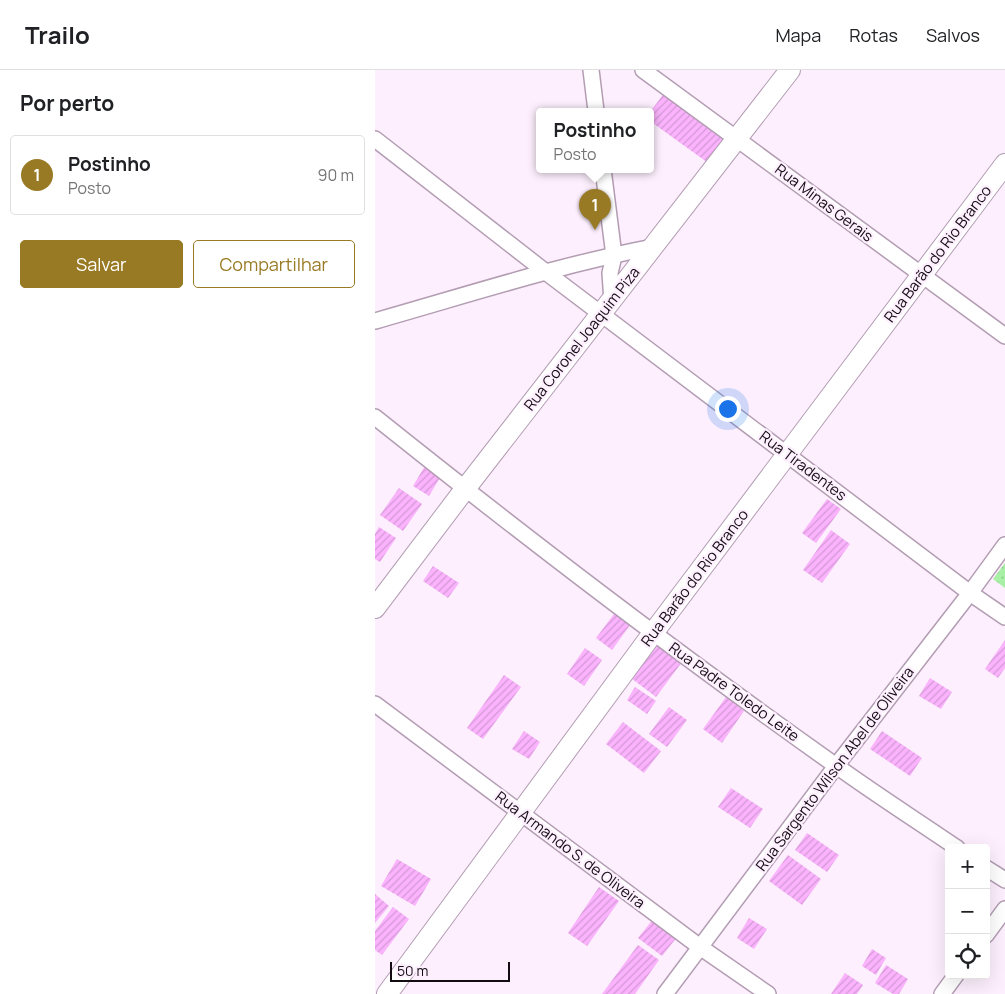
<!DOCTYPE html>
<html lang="pt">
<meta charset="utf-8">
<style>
:root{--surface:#fff;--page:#f6f6f6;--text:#202124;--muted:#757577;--line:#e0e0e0;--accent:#997a24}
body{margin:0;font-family:Manrope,sans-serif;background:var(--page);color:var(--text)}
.controls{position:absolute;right:15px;bottom:15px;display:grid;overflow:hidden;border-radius:5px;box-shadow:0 5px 20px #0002}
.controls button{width:45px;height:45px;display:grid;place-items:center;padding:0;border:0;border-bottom:1px solid var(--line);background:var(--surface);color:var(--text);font:25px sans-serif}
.scale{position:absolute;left:15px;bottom:12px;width:120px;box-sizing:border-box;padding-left:5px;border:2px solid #120b12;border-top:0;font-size:14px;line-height:18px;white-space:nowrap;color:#120b12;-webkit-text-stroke:4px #fdeffd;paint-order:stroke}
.you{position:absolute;left:352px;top:338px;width:18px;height:18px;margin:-12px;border:4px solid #fff;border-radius:50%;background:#1a73e8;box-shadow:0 0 0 8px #1a73e833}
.badge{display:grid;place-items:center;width:32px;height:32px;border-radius:50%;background:var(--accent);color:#fff;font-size:16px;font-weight:700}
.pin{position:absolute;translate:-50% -41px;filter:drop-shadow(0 1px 2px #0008)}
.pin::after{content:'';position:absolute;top:26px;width:18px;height:15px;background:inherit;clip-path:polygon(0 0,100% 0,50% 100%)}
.popup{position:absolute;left:161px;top:38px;width:118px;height:65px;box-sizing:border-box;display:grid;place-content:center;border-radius:5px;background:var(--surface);filter:drop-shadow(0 1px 4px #0005);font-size:16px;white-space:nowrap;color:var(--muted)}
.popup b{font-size:19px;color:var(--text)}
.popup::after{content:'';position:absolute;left:50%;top:100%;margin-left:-10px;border:10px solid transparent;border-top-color:var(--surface)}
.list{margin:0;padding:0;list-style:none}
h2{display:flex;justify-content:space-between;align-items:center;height:65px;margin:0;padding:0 20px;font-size:21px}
h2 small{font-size:16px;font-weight:400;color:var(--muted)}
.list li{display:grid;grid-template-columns:32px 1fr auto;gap:15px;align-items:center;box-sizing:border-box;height:80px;margin:0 10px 10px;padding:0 10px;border:1px solid var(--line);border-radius:5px}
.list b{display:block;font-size:19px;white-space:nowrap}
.list p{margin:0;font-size:16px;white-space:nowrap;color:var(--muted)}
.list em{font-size:16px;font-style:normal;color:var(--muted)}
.actions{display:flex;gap:10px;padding:15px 20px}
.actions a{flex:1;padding:11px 0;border:1px solid var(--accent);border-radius:5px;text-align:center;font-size:18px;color:var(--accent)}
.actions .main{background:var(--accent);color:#fff}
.icon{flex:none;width:28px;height:28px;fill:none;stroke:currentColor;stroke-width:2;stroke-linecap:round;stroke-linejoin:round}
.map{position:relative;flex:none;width:630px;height:924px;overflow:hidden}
header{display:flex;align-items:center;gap:30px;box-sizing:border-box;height:70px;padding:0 25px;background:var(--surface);border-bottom:1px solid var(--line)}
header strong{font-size:24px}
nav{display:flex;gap:28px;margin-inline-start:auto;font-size:18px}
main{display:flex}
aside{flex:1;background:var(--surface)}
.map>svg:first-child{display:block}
.park{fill:url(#park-dots)}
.building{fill:url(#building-hatch)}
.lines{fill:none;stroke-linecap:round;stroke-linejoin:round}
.minor-casing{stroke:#b39db3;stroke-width:18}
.secondary-casing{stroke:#b39db3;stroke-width:22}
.minor{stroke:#fff;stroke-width:15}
.secondary{stroke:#fff;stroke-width:20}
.labels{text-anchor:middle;stroke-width:4.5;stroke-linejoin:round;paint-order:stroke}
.street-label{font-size:15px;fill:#120b12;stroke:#fdeffd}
</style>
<header>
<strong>Trailo</strong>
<nav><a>Mapa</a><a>Rotas</a><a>Salvos</a></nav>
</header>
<main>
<aside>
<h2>Por perto<small></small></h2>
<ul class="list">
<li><span class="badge">1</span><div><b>Postinho</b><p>Posto</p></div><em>90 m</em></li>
</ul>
<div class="actions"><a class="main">Salvar</a><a>Compartilhar</a></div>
</aside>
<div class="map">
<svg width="630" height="924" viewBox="0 0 630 924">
<defs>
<pattern id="park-dots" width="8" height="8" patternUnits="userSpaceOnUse" patternTransform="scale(1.25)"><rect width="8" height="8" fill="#a7f0a6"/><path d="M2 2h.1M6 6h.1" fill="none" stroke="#8fcc8e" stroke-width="1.8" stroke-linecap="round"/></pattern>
<pattern id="building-hatch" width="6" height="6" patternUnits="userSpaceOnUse" patternTransform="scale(1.25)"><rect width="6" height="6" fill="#fab3fc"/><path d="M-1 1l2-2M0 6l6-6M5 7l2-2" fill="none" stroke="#d599d7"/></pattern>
</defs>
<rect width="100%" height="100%" fill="#fdeffd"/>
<!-- park -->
<path class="park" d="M630 493V518L618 509Z"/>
<!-- building -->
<g class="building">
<path d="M290 22 357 71 336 95 275 51V42Z"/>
<path d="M50 396 66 406 54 426 38 416Z"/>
<path d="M24 418 47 434 28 461 5 445Z"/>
<path d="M452 429 466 439 441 473 427 463Z"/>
<path d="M4 457 21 468 5 492 0 489V464Z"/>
<path d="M456 460 475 474 447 513 428 500Z"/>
<path d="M58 496 84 513 73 528 48 511Z"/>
<path d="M242 540 258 551 237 580 221 568Z"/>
<path d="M285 569 310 588 281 627 256 608Z"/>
<path d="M630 570V598L623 608 610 599Z"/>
<path d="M210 578 227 590 209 616 192 604Z"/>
<path d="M129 605 146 617 108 669 92 658Z"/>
<path d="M555 608 577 622 566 639 544 626Z"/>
<path d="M260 617 281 631 272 644 252 630Z"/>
<path d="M351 627 369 641 347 673 328 659Z"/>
<path d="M294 637 312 650 292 677 274 664Z"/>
<path d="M248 652 286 681 269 703 231 674Z"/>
<path d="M149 661 165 672 154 689 137 679Z"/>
<path d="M507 661 547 688 535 706 495 679Z"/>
<path d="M356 718 388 739 375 758 343 737Z"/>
<path d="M432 763 464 785 452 802 420 780Z"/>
<path d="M413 785 446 809 427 835 394 811Z"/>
<path d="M22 789 56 809 40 836 6 816Z"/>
<path d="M224 817 244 831 212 876 193 863Z"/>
<path d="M0 824 14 836 0 853Z"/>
<path d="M18 837 34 849 7 885 0 880V861Z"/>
<path d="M279 848 303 866 287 886 263 868Z"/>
<path d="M374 848 392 859 379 879 362 868Z"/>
<path d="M263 875 284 890 260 924H227Z"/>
<path d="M497 879 511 888 501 905 487 896Z"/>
<path d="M511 895 533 909 524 924H518L500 913Z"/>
<path d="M470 903 488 915 482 924H456Z"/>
</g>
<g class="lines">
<defs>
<g id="minor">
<path d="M216 0 221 41"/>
<path d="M268 0 630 266"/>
<path d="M0 69 172 203 595 523 630 547"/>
<path d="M228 99 239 186 235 203 237 231"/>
<path d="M0 251C92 225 184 195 278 177"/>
<path d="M0 347C150 467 303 584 460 695 500 724 541 750 582 778"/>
<path d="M0 634 325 877 393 924"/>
<path d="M611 798 630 810"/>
<path d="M611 865 630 839"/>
<path d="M290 924 461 696 595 523 630 475"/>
<path d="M567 924 581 905"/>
</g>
<g id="secondary">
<path d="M0 538 90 419 415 0"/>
<path d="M12 924 278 563 630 94"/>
</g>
</defs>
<!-- minor casing -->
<use href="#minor" class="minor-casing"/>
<!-- secondary casing -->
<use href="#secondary" class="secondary-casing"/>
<!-- minor -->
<use href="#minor" class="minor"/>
<!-- secondary -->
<use href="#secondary" class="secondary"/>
</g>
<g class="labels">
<!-- street labels -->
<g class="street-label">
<text transform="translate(449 133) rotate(37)" y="5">Rua Minas Gerais</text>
<text transform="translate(563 184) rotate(-53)" y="5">Rua Barão do Rio Branco</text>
<text transform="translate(207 269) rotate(-52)" y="5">Rua Coronel Joaquim Piza</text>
<text transform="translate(428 396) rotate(37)" y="5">Rua Tiradentes</text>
<text transform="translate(320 508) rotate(-53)" y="5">Rua Barão do Rio Branco</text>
<text transform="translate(359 622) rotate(36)" y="5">Rua Padre Toledo Leite</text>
<text transform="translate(460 699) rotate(-53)" y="5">Rua Sargento Wilson Abel de Oliveira</text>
<text transform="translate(195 780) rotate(37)" y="5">Rua Armando S. de Oliveira</text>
</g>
</g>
</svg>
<div class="controls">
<button>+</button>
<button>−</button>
<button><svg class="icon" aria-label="locate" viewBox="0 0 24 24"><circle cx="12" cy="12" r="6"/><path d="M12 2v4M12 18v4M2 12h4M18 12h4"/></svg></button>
</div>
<div class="scale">50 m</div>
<div class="you"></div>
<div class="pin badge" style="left:220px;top:160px">1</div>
<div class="popup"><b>Postinho</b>Posto</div>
</div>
</main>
